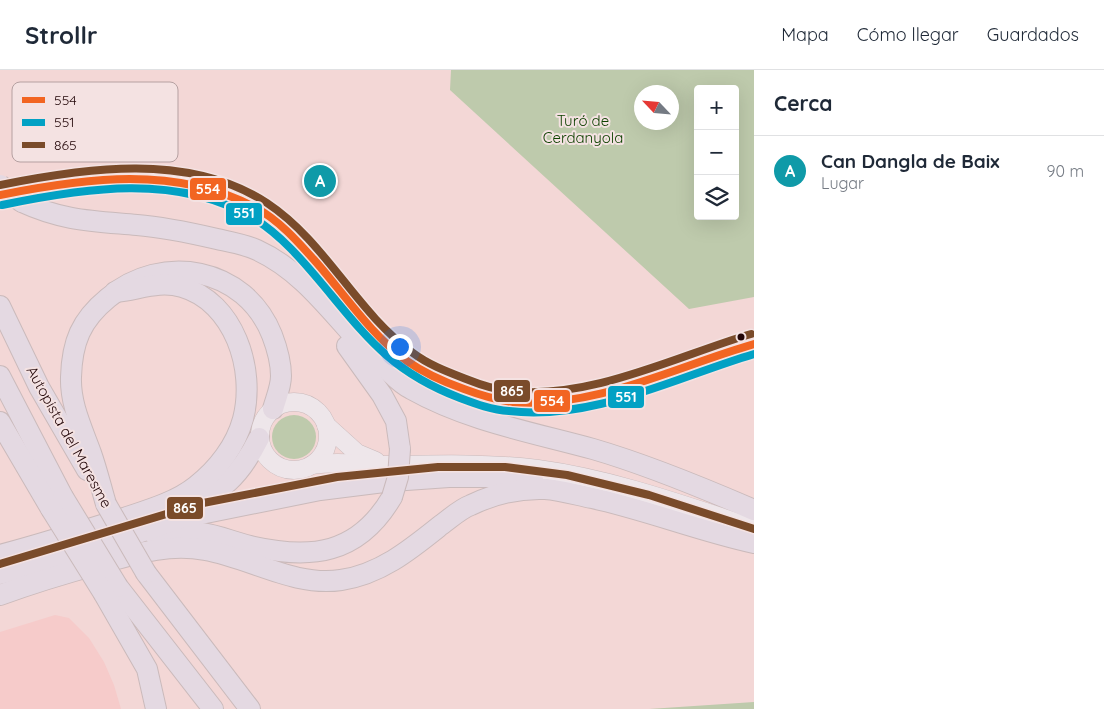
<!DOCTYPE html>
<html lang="es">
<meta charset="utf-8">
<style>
:root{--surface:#fff;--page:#f2f2f3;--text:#1f2937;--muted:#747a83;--line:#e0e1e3;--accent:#0f766e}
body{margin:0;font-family:Quicksand,sans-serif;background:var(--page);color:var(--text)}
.controls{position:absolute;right:15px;top:15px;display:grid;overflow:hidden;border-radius:5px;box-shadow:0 5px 20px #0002}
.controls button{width:45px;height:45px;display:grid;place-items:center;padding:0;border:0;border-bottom:1px solid var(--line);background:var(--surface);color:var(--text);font:25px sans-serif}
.compass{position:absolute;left:634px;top:15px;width:45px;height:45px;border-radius:50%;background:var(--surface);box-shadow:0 5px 20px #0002;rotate:296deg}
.you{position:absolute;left:399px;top:276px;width:18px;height:18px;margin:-12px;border:4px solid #fff;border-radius:50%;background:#1a73e8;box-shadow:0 0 0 8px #1a73e833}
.badge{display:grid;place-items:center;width:32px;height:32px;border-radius:50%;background:var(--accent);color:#fff;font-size:16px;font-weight:700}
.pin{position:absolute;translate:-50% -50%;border:2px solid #fff;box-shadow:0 1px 5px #0006}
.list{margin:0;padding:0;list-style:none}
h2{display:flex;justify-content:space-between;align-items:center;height:65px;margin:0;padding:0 20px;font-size:21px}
h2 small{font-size:16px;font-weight:400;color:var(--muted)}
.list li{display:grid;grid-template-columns:32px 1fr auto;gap:15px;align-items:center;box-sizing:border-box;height:70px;padding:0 20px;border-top:1px solid var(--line)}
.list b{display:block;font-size:19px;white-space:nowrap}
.list p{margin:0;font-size:16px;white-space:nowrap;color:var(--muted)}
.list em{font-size:16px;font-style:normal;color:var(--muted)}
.icon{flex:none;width:28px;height:28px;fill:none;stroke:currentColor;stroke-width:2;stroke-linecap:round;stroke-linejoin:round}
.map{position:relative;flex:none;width:754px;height:639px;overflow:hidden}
header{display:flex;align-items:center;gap:30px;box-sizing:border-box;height:70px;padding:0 25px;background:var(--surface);border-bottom:1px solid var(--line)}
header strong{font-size:24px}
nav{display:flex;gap:28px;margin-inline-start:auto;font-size:18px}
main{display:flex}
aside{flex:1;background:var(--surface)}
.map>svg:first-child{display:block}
.built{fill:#f6cbca}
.green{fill:#becaac;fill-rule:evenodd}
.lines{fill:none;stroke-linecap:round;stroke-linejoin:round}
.secondary-casing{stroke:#ceb2b1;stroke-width:18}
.primary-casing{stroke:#cababb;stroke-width:19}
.highway-casing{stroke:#cababb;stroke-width:22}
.secondary{stroke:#fdf9f9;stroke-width:16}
.primary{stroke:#eee6ea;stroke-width:18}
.highway{stroke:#e4d9e2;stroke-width:20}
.highway-bridge-casing{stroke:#cababb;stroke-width:22;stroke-linecap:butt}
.highway-bridge{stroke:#e4d9e2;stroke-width:20}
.bus-1-casing{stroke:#f4e2e2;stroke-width:11}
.bus-2-casing{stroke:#f4e2e2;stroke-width:11}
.bus-3-casing{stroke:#f4e2e2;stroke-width:11}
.bus-1{stroke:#f26522;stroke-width:8}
.bus-2{stroke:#02a1c4;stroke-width:8}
.bus-3{stroke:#7a4b2a;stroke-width:8}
.bus-dot{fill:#220608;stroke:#f4e2e2;stroke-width:2}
.labels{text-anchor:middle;stroke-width:4;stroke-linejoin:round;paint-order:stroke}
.park-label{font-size:15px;fill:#0e4200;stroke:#f4e2e2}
.street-label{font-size:15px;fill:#220608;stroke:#f4e2e2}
.key{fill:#f4e2e2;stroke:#b5a0a1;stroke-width:1}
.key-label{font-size:14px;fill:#220608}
.line-badge{stroke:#f4e2e2;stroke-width:2}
.badge-label{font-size:14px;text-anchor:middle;font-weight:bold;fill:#fff}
</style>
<header>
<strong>Strollr</strong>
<nav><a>Mapa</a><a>Cómo llegar</a><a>Guardados</a></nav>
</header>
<main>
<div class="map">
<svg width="754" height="639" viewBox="0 0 754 639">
<rect width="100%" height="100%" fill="#f3d7d6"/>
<!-- built -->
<path class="built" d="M55 545 69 548 89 568 104 592 114 615 121 639H0V562Z"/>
<!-- green -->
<g class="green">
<path d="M451 0H754V227L689 239 450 20ZM698 19H735V146H698ZM642 22H672V52H642Z"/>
<circle cx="294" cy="367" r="22"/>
<path d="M754 632V639H649Z"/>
</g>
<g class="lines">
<defs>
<path id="secondary" d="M2 125C85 107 180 93 257 139 271 147 284 160 296 171 335 208 364 254 405 289 422 303 444 312 464 320 481 326 499 331 518 332 600 336 676 294 754 274"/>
<g id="primary">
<circle cx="294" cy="366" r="34"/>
<path d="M326 355 357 383 376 391"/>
<path d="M312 395C340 390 366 396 394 395 443 394 490 393 538 399 612 409 684 435 754 458"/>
</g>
<g id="highway">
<path d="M22 132C63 151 93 151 137 155 164 157 191 163 217 169 231 172 244 174 257 180 310 204 341 258 383 296 391 303 400 314 411 319 468 351 531 362 593 379 648 395 701 417 754 440"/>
<path d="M0 236 39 317 87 400"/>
<path d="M347 276 382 325 396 351 400 379"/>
<path d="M0 306 63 427"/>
<path d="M0 352 51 439"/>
<path d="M106 434C101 417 97 400 91 383 82 358 70 334 71 307 72 272 81 250 108 228 162 182 245 197 272 265 277 278 281 291 281 306 281 317 276 328 273 339"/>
<path d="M182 438C222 423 240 406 259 368"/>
<path d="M155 465C170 463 187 460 201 463 218 465 233 472 250 476 311 490 358 485 392 427"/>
<path d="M0 485C41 474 83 461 124 448 148 440 176 432 196 416 218 399 236 375 243 349 256 299 234 232 182 217 159 210 138 220 115 222"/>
<path d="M146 503 250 639"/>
<path d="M0 504 109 473 181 448 320 420 392 411 449 407H491L533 410"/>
<path d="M118 517 213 639"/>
<path d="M104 524 147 599 156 639"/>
<path d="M0 525C33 513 66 503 99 494 135 484 168 473 205 480 251 488 294 517 341 510 381 504 411 479 441 455 451 448 460 439 471 435 494 424 519 418 545 419 560 420 577 425 592 428 647 440 699 461 754 473"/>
</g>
</defs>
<!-- secondary casing -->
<use href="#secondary" class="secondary-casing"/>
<!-- primary casing -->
<use href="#primary" class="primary-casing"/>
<!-- highway casing -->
<use href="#highway" class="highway-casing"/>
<!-- secondary -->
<use href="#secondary" class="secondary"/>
<!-- primary -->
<use href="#primary" class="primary"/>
<!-- highway -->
<use href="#highway" class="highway"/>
<defs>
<g id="highway-bridge">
<path d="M0 115 22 132"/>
<path d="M63 427 118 517"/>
<path d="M392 427 398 407 400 379"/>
<path d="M106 434 146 503"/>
<path d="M51 439 104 524"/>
</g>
</defs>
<!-- highway-bridge casing -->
<use href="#highway-bridge" class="highway-bridge-casing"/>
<!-- highway-bridge -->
<use href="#highway-bridge" class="highway-bridge"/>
<defs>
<path id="bus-1" d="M0 125C85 108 176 95 256 138 279 150 299 173 316 192 345 225 371 265 407 291 424 303 444 312 464 319 480 325 496 330 513 332 595 339 677 296 754 274"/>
<path id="bus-2" d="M2 135C84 118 177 103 253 148 280 164 303 191 323 215 368 269 392 302 460 328 476 334 492 340 509 341 593 351 676 307 754 284"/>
<g id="bus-3">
<path d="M0 115C85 98 189 82 267 133 326 172 356 242 413 283 429 295 448 302 466 309 481 315 495 320 511 321 590 330 677 286 751 264"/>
<path d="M0 494 203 433 337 407 438 397H505L567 405 649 425 754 459"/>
</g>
</defs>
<!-- bus-1 casing -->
<use href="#bus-1" class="bus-1-casing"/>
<!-- bus-2 casing -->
<use href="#bus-2" class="bus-2-casing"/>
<!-- bus-3 casing -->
<use href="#bus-3" class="bus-3-casing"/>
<!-- bus-1 -->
<use href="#bus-1" class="bus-1"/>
<!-- bus-2 -->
<use href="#bus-2" class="bus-2"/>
<!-- bus-3 -->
<use href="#bus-3" class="bus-3"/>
</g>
<!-- markers -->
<circle class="bus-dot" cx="741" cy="267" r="4.5"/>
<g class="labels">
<!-- park labels -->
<g class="park-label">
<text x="583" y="56">Turó de<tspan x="583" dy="17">Cerdanyola</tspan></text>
</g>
<!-- street labels -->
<g class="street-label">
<text transform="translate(69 367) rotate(61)" y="5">Autopista del Maresme</text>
</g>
</g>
<!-- legend -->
<rect x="12" y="12" width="166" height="80" rx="8" class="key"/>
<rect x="22" y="27" width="23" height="6" fill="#f26522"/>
<rect x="22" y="49" width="23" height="7" fill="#02a1c4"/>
<rect x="22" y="72" width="23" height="6" fill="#7a4b2a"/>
<g class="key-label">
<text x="54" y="35">554</text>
<text x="54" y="57">551</text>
<text x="54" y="80">865</text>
</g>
<g class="line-badge">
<rect x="189" y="107" width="38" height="24" rx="5" fill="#f26522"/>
<rect x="225" y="132" width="38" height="24" rx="5" fill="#02a1c4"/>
<rect x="493" y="309" width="38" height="24" rx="5" fill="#7a4b2a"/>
<rect x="607" y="315" width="38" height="24" rx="5" fill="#02a1c4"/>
<rect x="533" y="319" width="38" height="24" rx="5" fill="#f26522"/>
<rect x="166" y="426" width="38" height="24" rx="5" fill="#7a4b2a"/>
</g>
<g class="badge-label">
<text x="208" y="124">554</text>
<text x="244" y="148">551</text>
<text x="512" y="326">865</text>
<text x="626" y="332">551</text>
<text x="552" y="336">554</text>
<text x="185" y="443">865</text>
</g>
</svg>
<div class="controls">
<button>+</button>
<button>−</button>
<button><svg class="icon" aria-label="layers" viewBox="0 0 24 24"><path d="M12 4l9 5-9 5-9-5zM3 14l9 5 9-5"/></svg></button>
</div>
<svg class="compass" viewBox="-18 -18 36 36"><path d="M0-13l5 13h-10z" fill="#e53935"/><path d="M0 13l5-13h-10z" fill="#747a83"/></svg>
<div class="you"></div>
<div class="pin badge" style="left:320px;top:111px;background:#0f9aa8">A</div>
</div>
<aside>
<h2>Cerca<small></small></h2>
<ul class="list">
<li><span class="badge" style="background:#0f9aa8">A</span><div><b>Can Dangla de Baix</b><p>Lugar</p></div><em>90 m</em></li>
</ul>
</aside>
</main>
